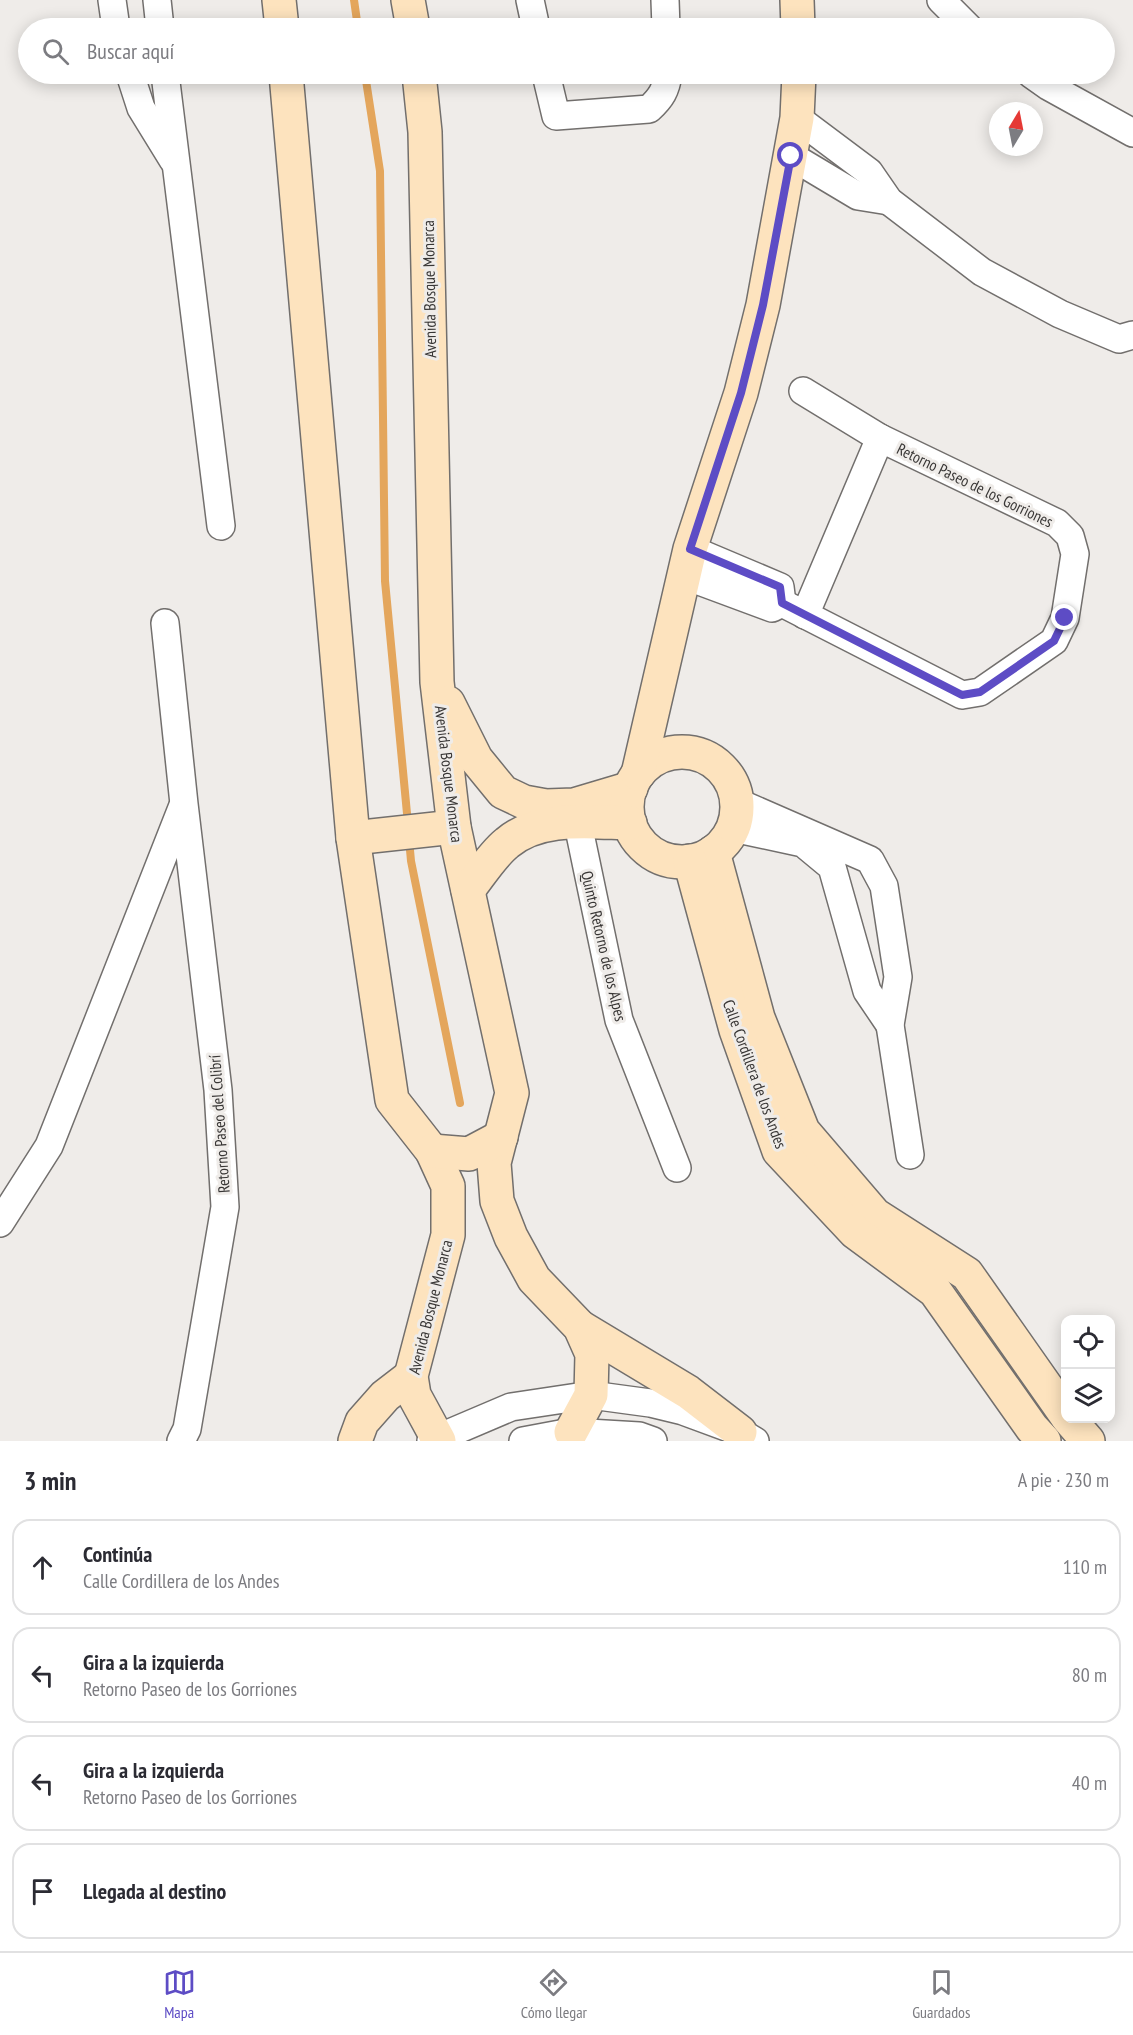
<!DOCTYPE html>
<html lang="es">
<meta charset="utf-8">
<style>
:root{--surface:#fff;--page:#f7f7f7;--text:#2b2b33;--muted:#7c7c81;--line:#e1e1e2;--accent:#5d4cc5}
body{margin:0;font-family:"PT Sans Narrow",sans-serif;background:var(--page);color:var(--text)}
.controls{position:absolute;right:18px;bottom:18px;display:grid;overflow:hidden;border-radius:12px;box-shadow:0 3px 15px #0003}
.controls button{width:54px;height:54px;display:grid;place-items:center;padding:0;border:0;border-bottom:2px solid var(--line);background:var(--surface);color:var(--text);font:30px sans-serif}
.compass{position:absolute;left:989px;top:102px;width:54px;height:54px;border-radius:50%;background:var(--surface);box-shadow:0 3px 15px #0003;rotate:10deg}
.stop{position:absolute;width:18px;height:18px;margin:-14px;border:4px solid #5d4cc5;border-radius:50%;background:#fff}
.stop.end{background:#5d4cc5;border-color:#fff;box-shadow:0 2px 6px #0008}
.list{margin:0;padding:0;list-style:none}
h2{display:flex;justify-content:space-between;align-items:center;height:78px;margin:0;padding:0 24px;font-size:26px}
h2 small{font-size:20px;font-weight:400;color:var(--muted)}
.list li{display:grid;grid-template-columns:39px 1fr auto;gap:18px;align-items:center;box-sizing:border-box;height:96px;margin:0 12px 12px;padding:0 12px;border:2px solid var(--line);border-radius:18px}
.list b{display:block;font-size:22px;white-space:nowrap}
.list p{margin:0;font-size:20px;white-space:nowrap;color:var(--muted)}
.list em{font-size:20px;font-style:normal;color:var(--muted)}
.icon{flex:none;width:33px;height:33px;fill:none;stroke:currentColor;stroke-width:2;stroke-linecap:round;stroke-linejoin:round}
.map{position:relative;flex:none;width:1133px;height:1441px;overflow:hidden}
.search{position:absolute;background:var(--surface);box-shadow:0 3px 15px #0003;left:18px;right:18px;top:18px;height:66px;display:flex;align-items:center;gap:15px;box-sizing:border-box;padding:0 21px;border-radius:33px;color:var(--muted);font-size:22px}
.sheet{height:510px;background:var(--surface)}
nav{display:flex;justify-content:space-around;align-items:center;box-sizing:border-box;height:84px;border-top:2px solid var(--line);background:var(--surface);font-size:16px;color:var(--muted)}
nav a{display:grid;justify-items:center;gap:3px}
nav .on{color:var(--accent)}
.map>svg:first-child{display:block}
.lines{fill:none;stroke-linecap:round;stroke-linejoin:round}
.stream{stroke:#e4a65c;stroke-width:8}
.street-casing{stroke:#726f6d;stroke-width:30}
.secondary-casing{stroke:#726f6d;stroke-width:36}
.street{stroke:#fff;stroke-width:27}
.secondary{stroke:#fde3be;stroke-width:33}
.route{stroke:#5d4cc5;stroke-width:8}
.labels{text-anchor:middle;stroke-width:6;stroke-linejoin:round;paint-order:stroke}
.street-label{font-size:16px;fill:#383635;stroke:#efece9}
</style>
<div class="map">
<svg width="1133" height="1441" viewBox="0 0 1133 1441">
<rect width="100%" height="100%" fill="#efece9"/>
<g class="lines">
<!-- stream -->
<g class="stream">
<path d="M354 0 358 28"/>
<path d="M365 74 380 171 385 581 408 824"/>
<path d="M409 839 411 861 460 1103"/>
</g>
<defs>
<g id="street">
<path d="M112 0 116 28"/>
<path d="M157 0 160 28"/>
<path d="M530 0 536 28"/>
<path d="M665 0 666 28"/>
<path d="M941 0 969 28"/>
<path d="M130 74 141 108 173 160"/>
<path d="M165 74 221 526"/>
<path d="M546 74 556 116 649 109C661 98 666 90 668 74"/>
<path d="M1031 74 1048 86 1133 133"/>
<path d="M797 118 869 172 889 201 982 272 1060 314 1119 339 1133 335"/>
<path d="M791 156 858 196 889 201"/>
<path d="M690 549 780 587 782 603"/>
<path d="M683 575 772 608 782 603"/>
<path d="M782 603 962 695 980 692 1054 641 1065 618 1075 554 1070 536 1057 523 880 438 803 391"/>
<path d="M805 615 880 438"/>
<path d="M165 623 184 804 218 1090 225 1207 187 1429 181 1441"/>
<path d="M737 802 870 860 884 886 898 977 890 1025 910 1155"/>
<path d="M574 805 619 1020 677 1168"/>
<path d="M733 828 803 843 832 867 867 991 890 1025"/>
<path d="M0 1223 49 1146 182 808"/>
<path d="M431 1441 511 1407 591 1395 650 1403 683 1411 740 1432 755 1441"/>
<path d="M523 1441 571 1432 639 1436 653 1441"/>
</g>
<g id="secondary">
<path d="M279 0 282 28"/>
<path d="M408 0 413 28"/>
<path d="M797 0 798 28"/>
<path d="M286 74 353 838 392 1100 432 1151 448 1186V1235L411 1376 414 1395 439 1441"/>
<path d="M419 74 425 132 437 682 454 827 512 1093 494 1163 497 1201 511 1237 534 1279 580 1327 592 1354 591 1395 571 1432"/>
<path d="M448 703 476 759 503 792 524 802 546 806 574 805 631 788"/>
<circle cx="682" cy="807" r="55"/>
<path d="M638 774 690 549 741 393 763 305 797 118 799 74"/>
<path d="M353 838 454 827"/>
<path d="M713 852 758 1018 803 1131 875 1215 967 1274 1066 1415"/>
<path d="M690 861 736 1030 779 1151 855 1232 935 1291 1032 1428 1044 1441"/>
<path d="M468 890C480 875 492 855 507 843 540 815 589 822 630 823"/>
<path d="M432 1151 469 1154 501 1137"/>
<path d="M580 1327 688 1392 740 1432"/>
<path d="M1068 1418 1088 1441"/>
<path d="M355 1441 362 1422 385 1396 411 1376"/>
</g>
</defs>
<!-- street casing -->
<use href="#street" class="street-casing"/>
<!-- secondary casing -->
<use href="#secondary" class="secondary-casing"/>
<!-- street -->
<use href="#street" class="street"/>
<!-- secondary -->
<use href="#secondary" class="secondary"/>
</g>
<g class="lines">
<!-- route -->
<path class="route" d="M791 156 763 305 741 393 690 549 780 587 782 603 962 695 980 692 1054 641 1065 618"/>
</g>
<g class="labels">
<!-- street labels -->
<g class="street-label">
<text transform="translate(429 289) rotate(-91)" y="6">Avenida Bosque Monarca</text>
<text transform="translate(975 485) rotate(26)" y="6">Retorno Paseo de los Gorriones</text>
<text transform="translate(449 774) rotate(83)" y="6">Avenida Bosque Monarca</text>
<text transform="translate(604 946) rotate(77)" y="6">Quinto Retorno de los Alpes</text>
<text transform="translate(755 1074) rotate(70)" y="6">Calle Cordillera de los Andes</text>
<text transform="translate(219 1124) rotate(-94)" y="6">Retorno Paseo del Colibrí</text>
<text transform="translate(430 1307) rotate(-76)" y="6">Avenida Bosque Monarca</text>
</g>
</g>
</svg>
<div class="controls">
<button><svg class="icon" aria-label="locate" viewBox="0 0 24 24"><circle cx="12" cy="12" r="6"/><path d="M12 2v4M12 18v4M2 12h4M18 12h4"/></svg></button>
<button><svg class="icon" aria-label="layers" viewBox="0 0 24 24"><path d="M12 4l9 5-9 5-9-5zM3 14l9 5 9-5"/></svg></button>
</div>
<svg class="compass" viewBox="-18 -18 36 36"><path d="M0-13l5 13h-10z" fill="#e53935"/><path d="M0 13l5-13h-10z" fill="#7c7c81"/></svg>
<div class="stop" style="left:791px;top:156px"></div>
<div class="stop end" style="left:1065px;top:618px"></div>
<div class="search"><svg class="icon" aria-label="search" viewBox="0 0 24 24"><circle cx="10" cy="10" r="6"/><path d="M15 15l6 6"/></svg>Buscar aquí</div>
</div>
<section class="sheet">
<h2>3 min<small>A pie · 230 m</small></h2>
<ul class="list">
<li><svg class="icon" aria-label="ahead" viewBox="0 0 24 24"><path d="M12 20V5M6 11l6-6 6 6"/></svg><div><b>Continúa</b><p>Calle Cordillera de los Andes</p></div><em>110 m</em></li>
<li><svg class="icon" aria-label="left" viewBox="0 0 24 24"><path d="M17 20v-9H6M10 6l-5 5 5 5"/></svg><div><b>Gira a la izquierda</b><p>Retorno Paseo de los Gorriones</p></div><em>80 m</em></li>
<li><svg class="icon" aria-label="left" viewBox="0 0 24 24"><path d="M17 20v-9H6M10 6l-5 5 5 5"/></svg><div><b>Gira a la izquierda</b><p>Retorno Paseo de los Gorriones</p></div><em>40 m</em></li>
<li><svg class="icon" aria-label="arrive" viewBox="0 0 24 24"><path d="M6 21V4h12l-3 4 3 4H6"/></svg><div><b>Llegada al destino</b></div></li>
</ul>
</section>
<nav>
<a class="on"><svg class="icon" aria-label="map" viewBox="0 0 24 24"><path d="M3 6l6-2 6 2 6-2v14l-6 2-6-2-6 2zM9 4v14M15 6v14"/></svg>Mapa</a>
<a><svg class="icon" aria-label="directions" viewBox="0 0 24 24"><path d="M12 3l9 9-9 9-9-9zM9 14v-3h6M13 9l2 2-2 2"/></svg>Cómo llegar</a>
<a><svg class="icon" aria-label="saved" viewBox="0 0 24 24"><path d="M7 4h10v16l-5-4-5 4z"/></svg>Guardados</a>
</nav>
